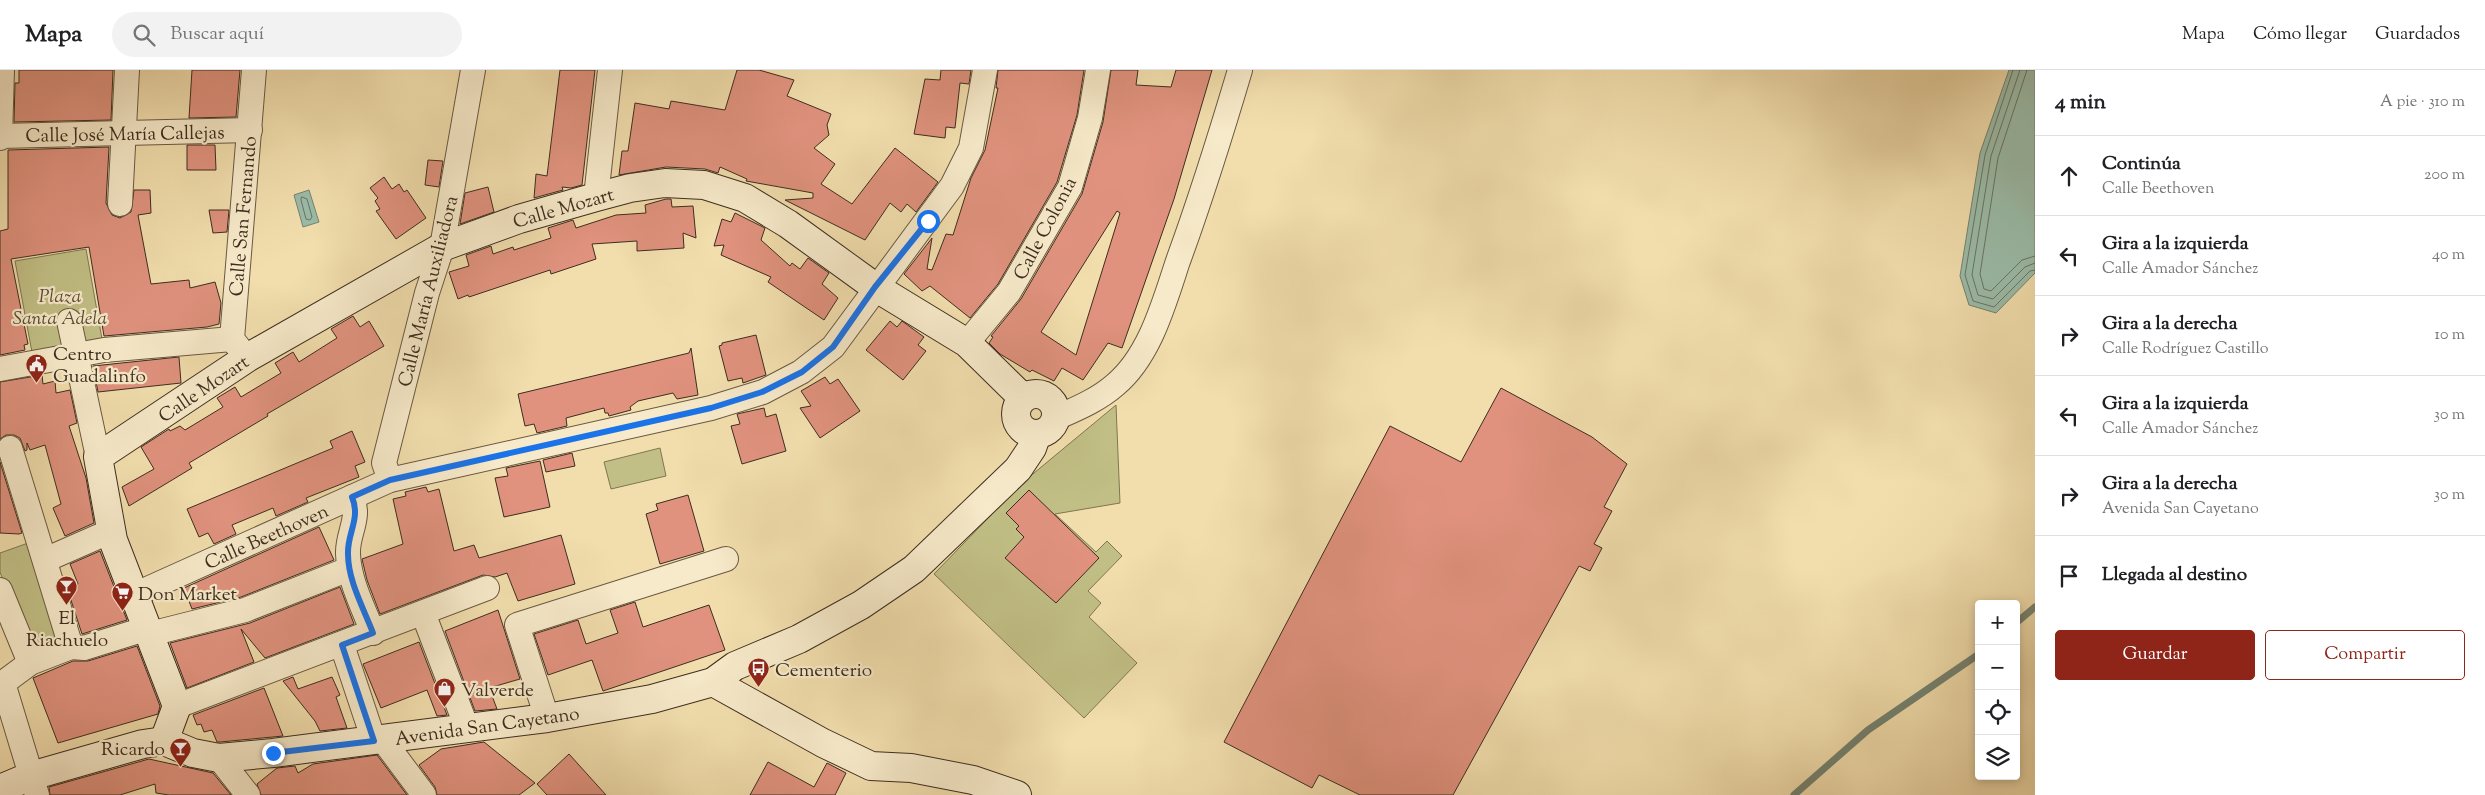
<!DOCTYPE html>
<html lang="es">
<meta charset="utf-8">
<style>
:root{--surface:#fff;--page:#f2f2f2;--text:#202124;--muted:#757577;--line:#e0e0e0;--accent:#8f2418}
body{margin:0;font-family:"Sorts Mill Goudy",serif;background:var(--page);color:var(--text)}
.controls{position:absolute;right:15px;bottom:15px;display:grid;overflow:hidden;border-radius:5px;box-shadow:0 2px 8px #0003}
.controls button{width:45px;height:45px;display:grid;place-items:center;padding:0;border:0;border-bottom:1px solid var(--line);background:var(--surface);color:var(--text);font:25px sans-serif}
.stop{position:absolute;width:15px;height:15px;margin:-11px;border:4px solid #1a73e8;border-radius:50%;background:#fff}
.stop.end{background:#1a73e8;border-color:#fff;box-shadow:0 1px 5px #0008}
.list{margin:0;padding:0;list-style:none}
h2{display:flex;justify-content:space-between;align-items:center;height:65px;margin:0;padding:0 20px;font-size:21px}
h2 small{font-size:16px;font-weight:400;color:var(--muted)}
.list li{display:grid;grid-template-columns:32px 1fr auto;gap:15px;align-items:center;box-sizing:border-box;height:80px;padding:0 20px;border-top:1px solid var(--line)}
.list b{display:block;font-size:19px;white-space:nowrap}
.list p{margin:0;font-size:16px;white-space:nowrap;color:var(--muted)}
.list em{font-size:16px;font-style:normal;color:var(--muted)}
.actions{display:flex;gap:10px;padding:15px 20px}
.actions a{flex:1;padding:11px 0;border:1px solid var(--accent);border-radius:5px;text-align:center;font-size:18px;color:var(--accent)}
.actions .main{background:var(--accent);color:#fff}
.icon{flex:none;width:28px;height:28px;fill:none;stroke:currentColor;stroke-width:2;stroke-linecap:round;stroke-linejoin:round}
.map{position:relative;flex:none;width:2035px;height:725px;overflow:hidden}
header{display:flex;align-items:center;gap:30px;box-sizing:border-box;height:70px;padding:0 25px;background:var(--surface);border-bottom:1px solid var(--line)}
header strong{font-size:24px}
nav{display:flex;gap:28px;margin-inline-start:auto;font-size:18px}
.search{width:350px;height:45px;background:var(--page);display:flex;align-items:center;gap:12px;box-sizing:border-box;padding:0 18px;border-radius:28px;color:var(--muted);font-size:19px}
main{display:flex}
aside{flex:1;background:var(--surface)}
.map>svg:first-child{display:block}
.green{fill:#c1bf85;stroke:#7f7652}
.water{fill:#9bbca9;stroke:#758372}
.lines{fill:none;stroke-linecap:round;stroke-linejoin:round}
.shore{stroke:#6c7464;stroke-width:1}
.stream{stroke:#758372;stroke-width:7}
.building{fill:#e0927e;stroke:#3d2d1f;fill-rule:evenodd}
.street-casing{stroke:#6a5942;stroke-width:26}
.secondary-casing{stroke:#3d2d1f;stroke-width:30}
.street{stroke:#f7eaca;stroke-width:24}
.secondary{stroke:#f7eaca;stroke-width:28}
.route{stroke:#1a73e8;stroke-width:6}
.labels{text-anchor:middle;stroke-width:4.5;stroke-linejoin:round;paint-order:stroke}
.street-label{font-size:19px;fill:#3d2d1f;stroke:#f7eaca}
.park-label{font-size:19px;font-style:italic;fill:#574a33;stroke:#f7eaca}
.poi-label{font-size:19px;fill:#3d2d1f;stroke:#f7eaca;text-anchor:start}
</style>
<header>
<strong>Mapa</strong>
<div class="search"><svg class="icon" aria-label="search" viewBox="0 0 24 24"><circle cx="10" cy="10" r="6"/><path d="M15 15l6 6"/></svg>Buscar aquí</div>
<nav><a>Mapa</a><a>Cómo llegar</a><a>Guardados</a></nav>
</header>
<main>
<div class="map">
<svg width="2035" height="725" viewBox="0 0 2035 725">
<rect width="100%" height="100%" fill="#f2dead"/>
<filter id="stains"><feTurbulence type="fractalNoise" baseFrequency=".004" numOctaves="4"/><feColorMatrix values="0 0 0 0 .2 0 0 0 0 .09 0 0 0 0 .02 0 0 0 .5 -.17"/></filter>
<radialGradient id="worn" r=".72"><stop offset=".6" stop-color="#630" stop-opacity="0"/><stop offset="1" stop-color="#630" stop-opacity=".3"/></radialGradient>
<!-- green -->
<g class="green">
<path d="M86 179 104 280 34 293 15 191Z"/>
<path d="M1116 335 1120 433 1055 444 1096 482 1107 471 1122 486 1088 521 1101 533 1089 547 1137 593 1084 648 934 504 1022 413Z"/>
<path d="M660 378 666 406 611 419 604 392Z"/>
<path d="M31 472 68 572 32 586 0 502V483Z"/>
</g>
<!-- water -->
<g class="water">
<path d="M2009 0H2035V203L1996 243 1969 235 1960 206 1980 83Z"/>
<path d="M309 120 319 152 303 157 294 125Z"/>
</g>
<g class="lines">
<!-- shore -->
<g class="shore">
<path d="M2013 0 1985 85 1965 205 1973 231 1994 237 2030 201 2035 200"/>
<path d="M2020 0 1991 86 1972 205 1978 225 1993 229 2025 197 2035 193"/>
<path d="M2027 0 1998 88 1980 204 1984 219 1991 221 2022 190 2035 186"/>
<path d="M302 127 307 129 312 147 310 150 306 149 301 130Z"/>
</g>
<!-- stream -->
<g class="stream">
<path d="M2016 553 2035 537"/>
<path d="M1794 725 1868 660 1979 584"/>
</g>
</g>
<!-- building -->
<g class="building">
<path d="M19 0H113L111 50 14 52 15 13H19Z"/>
<path d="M192 0H240L236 47 189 48Z"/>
<path d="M560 0H595L582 115 571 118 562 117 563 120 534 128 536 104 547 106Z"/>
<path d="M737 0H759L794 10 787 26 831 44 827 55 829 65 814 78 835 94 821 114 852 134 895 78 938 112 916 142 907 134 901 142 890 133 865 170 785 130 813 128V123L746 111 747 109 720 97 718 103 705 99 666 97 619 105 622 81H628L635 33 669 39 671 31 725 40Z"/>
<path d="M941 0H971L969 14 960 13 955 58 946 57 945 68 914 64 925 9 940 10Z"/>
<path d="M998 0H1084L1077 45 1057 112 998 214 970 248 930 216 922 221 904 204 932 168 927 199 932 200 946 164 953 165 971 108 985 80 998 18H996Z"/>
<path d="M1111 0H1138L1136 15 1171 17 1176 0H1212L1174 129 1122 278 1108 273 1083 310 1062 298 1054 311 1032 300 1030 302 1000 284 989 273 993 267 991 266 1021 229 1082 124 1103 52ZM1117 141 1120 143 1076 285 1041 262Z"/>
<path d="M187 75H215L216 100H187Z"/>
<path d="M109 77 106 133 112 145 120 148 131 142 134 120H150L151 143 138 145 151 214 189 210 190 218 215 212 221 233 219 254 207 257 104 266 89 177 11 189 28 274 24 275 25 280 0 285V161L8 159V80Z"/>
<path d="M428 90 443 91 439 117 425 115Z"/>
<path d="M384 107 392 119 399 114 404 122 407 120 426 148 396 169 376 141 380 139 375 131 378 128 370 118Z"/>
<path d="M488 117 494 142 460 154 465 123Z"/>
<path d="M666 129H671L672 137 693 136 696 168 683 163 684 178 637 181V171L592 174 596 189 551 204 550 200 469 227 468 225 458 229 449 202 469 196 466 185 491 176 493 184 513 177 514 180 551 168 548 158 573 150 576 158 616 145 646 143 645 135Z"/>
<path d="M209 140H229L227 162 213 163Z"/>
<path d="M735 143 765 158 761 170 790 196 792 193 800 199 808 188 829 203 822 214 838 228 824 250 768 212 771 207 721 185 724 175 714 176 722 149 731 152Z"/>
<path d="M353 246 360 257 369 251 384 276 267 344 268 346 189 393 192 398 129 436 122 417 154 399 141 377 169 359 170 361 180 356 185 360 223 337 217 328 235 317 241 327 281 303 275 293 293 282 299 292 337 268 331 259Z"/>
<path d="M890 251 897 257 902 251 924 267 918 275 926 281 903 310 866 280Z"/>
<path d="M756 265 766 305 743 313 742 308 728 311 719 276 722 275V273Z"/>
<path d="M691 278 698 325 677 329 673 323 638 331 630 337 631 340 609 346 608 343H605L604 338 566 348 567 356 537 363 534 354 525 356 518 324 689 283Z"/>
<path d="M179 287 181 313 98 322 93 296Z"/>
<path d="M42 305 43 314 55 311 56 323 70 320 77 353 69 356 86 408 94 453 65 466 53 438 61 434 45 375 30 380 27 373V380L25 381 20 368 14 365H6L0 369V312Z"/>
<path d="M825 307 830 314 838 309 860 341 820 368 800 338 811 336 801 321Z"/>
<path d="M1501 318 1592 367 1627 394 1604 437 1612 441 1594 474 1602 478 1590 501 1579 496 1453 725H1360L1319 705 1312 718 1224 672 1390 356 1461 392Z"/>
<path d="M764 338 766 347 776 344 786 381 742 394 731 356 740 354 737 344Z"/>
<path d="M352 361 365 392 355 396 359 407 306 428 308 432 276 446 273 438 232 455 236 464 214 474 208 463 199 467 187 439 333 378 330 371Z"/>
<path d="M572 383 575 396 546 402 543 390Z"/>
<path d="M540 391 550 437 504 447 495 408 508 406 506 398Z"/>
<path d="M0 392 22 463 19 464 0 463Z"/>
<path d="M426 417 428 422 439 419 454 481 474 475 479 488 561 465 575 514 518 531 507 503 495 507 483 505 380 544 367 510 362 489 403 474 393 429 406 426 405 422Z"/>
<path d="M1029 420 1099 488 1056 533 1005 488 1024 467 1016 459 1019 456 1006 443Z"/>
<path d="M688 425 704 481 660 494 646 444 658 440 656 434Z"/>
<path d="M319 457 334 490 241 527 192 539 184 518Z"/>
<path d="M100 481 127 550 82 564 67 518 78 514 70 494Z"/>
<path d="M340 517 354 554 265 588 241 559 254 592 187 618 170 573 250 553Z"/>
<path d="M635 532 643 557 709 535 725 580 603 621 592 590 548 605 534 564 578 550 586 574 618 563 610 540Z"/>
<path d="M498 540 520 609 489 618 497 639 475 641 445 561Z"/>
<path d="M419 572 447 645 437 646 427 620 381 638 363 594Z"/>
<path d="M137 576 160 636 158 644 58 673 33 608 73 591H88Z"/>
<path d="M293 607 298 619 332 607 340 625 336 627 347 658 320 661 315 651 283 611Z"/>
<path d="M264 618 283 666 220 672H217L212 660 204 662 201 654 197 655 193 645Z"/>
<path d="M484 672 535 713 519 725H437L435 717 419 695 441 679Z"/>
<path d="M569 684 606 725H547L537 714Z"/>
<path d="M377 685 407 725H261L257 714 277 698 295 696 298 703 313 694Z"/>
<path d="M149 689 213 703 231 725H169L156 723 155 714 120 725H50L49 717Z"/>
<path d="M768 692 814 717 827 693 846 703 835 725H750Z"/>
</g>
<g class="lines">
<defs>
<g id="street">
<path d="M0 66 250 60"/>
<path d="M0 68 2 0"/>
<path d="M596 127 610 0"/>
<path d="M120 134 127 0"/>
<path d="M69 251 98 387"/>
<path d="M967 273 1009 222 1070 117 1090 48 1098 0"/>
<path d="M247 288 232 269 254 0"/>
<path d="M0 299 104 280 232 269"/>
<path d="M1056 348C1076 339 1098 330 1115 315 1150 286 1164 233 1178 191 1201 128 1221 64 1240 0"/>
<path d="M10 378 71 577 30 593 3 613 37 725"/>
<path d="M390 410 384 393 427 223 442 177 473 0"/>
<path d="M352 427C361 449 347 463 348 484 349 511 364 539 373 563"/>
<path d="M45 490 111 461"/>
<path d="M0 520 30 593"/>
<path d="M134 525 390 410 711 338 763 322 801 302 833 277 952 116 971 78 985 0"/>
<path d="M423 543 467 658"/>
<path d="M150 564 245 540 349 499"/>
<path d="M342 575 374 671"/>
<path d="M71 577 84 578 148 558"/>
<path d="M177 636 487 518"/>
<path d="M547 648 517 555 726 489"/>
<path d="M383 670 424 725"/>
<path d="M219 688 248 725"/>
</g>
<g id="secondary">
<circle cx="1036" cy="344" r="20"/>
<path d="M713 612 823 673 871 696 911 698 973 710 1017 725"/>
<path d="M164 671 177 636 113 470 98 387 247 288 442 177 519 149 596 127 630 118 665 113 704 115 745 128 788 154 875 217 967 273 1023 328"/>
<path d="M0 719 31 706 143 674 164 671 193 683 219 688 273 683 547 648 652 629 713 612 735 596 799 569 861 535 914 499 1018 399 1032 378 1037 364"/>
</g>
</defs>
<!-- street casing -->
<use href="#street" class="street-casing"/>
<!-- secondary casing -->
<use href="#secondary" class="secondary-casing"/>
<!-- street -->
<use href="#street" class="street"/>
<!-- secondary -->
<use href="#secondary" class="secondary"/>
</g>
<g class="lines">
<!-- route -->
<path class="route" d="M273 683 374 671 342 575 373 563C364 539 348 511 348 484 347 463 361 449 352 427L390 410 711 338 762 322 802 302 833 277 875 217 928 151"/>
</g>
<!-- icons -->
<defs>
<symbol id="civic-pin" viewBox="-11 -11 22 30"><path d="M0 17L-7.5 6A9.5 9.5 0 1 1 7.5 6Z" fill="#8f2418" stroke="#f7eaca"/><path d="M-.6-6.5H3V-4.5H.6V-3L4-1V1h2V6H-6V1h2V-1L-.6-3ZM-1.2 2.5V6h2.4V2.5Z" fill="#fff"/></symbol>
<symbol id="bar-pin" viewBox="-11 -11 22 30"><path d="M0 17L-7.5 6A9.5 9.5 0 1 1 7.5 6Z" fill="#8f2418" stroke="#f7eaca"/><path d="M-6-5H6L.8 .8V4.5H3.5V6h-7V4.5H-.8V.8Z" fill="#fff"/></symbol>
<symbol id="supermarket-pin" viewBox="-11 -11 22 30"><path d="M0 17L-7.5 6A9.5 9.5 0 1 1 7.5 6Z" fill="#8f2418" stroke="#f7eaca"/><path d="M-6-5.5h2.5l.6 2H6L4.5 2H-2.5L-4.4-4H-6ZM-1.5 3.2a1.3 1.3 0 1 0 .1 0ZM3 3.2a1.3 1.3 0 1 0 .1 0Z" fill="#fff"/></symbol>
<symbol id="bus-pin" viewBox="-11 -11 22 30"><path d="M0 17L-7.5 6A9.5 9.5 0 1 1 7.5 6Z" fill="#8f2418" stroke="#f7eaca"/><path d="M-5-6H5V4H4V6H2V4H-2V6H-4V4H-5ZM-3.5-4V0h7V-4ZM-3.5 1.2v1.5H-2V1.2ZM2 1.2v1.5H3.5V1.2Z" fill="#fff"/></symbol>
<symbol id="shop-pin" viewBox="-11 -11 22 30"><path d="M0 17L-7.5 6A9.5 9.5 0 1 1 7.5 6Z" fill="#8f2418" stroke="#f7eaca"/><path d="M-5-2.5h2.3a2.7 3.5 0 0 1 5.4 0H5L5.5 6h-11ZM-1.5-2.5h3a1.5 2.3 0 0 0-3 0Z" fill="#fff"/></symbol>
</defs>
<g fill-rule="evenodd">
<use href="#civic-pin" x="24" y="282" width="25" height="34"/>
<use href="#bar-pin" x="54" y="504" width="25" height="34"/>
<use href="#supermarket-pin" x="110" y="510" width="25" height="34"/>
<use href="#bus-pin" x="746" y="586" width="25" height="34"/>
<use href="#shop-pin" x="432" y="606" width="25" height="34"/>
<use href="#bar-pin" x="168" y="666" width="25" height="34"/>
</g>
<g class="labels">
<!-- street labels -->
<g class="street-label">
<text transform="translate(125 63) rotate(-1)" y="7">Calle José María Callejas</text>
<text transform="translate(563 137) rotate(-16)" y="7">Calle Mozart</text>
<text transform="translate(242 146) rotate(-85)" y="7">Calle San Fernando</text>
<text transform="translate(1044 158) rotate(-62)" y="7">Calle Colonia</text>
<text transform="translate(427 221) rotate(-76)" y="7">Calle María Auxiliadora</text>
<text transform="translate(203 318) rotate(-34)" y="7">Calle Mozart</text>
<text transform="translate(266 466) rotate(-24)" y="7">Calle Beethoven</text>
<text transform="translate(487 655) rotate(-8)" y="7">Avenida San Cayetano</text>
</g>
<!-- park labels -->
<g class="park-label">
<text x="60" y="232">Plaza<tspan x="60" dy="22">Santa Adela</tspan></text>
</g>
<!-- poi labels -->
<g class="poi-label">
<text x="53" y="290">Centro<tspan x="53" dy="22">Guadalinfo</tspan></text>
<text x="138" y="530">Don Market</text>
<text x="67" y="554" text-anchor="middle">El<tspan x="67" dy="22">Riachuelo</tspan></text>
<text x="775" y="606">Cementerio</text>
<text x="461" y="626">Valverde</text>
<text x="165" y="685" text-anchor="end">Ricardo</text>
</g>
</g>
<rect width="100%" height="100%" filter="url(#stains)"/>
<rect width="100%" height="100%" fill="url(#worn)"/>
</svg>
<div class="controls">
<button>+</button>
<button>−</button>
<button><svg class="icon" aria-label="locate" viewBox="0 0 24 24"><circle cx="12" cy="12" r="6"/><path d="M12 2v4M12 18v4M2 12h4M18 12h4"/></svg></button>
<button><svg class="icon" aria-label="layers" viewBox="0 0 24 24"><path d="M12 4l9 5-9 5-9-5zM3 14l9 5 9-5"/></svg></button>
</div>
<div class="stop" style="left:928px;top:151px"></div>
<div class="stop end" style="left:273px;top:683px"></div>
</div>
<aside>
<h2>4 min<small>A pie · 310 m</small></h2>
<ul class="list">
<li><svg class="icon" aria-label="ahead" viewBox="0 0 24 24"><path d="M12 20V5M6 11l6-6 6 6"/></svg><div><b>Continúa</b><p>Calle Beethoven</p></div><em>200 m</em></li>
<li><svg class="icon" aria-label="left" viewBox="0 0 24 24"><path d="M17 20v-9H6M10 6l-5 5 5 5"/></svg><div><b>Gira a la izquierda</b><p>Calle Amador Sánchez</p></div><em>40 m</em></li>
<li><svg class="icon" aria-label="right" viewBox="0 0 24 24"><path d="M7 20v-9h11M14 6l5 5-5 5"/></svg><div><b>Gira a la derecha</b><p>Calle Rodríguez Castillo</p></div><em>10 m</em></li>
<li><svg class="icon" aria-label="left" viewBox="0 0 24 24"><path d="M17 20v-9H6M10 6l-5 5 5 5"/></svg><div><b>Gira a la izquierda</b><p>Calle Amador Sánchez</p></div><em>30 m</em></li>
<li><svg class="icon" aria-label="right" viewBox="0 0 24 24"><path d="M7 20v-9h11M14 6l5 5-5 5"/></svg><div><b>Gira a la derecha</b><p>Avenida San Cayetano</p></div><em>30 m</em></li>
<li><svg class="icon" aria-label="arrive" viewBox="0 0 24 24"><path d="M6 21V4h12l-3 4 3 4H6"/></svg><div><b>Llegada al destino</b></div></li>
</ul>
<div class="actions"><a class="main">Guardar</a><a>Compartir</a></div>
</aside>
</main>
